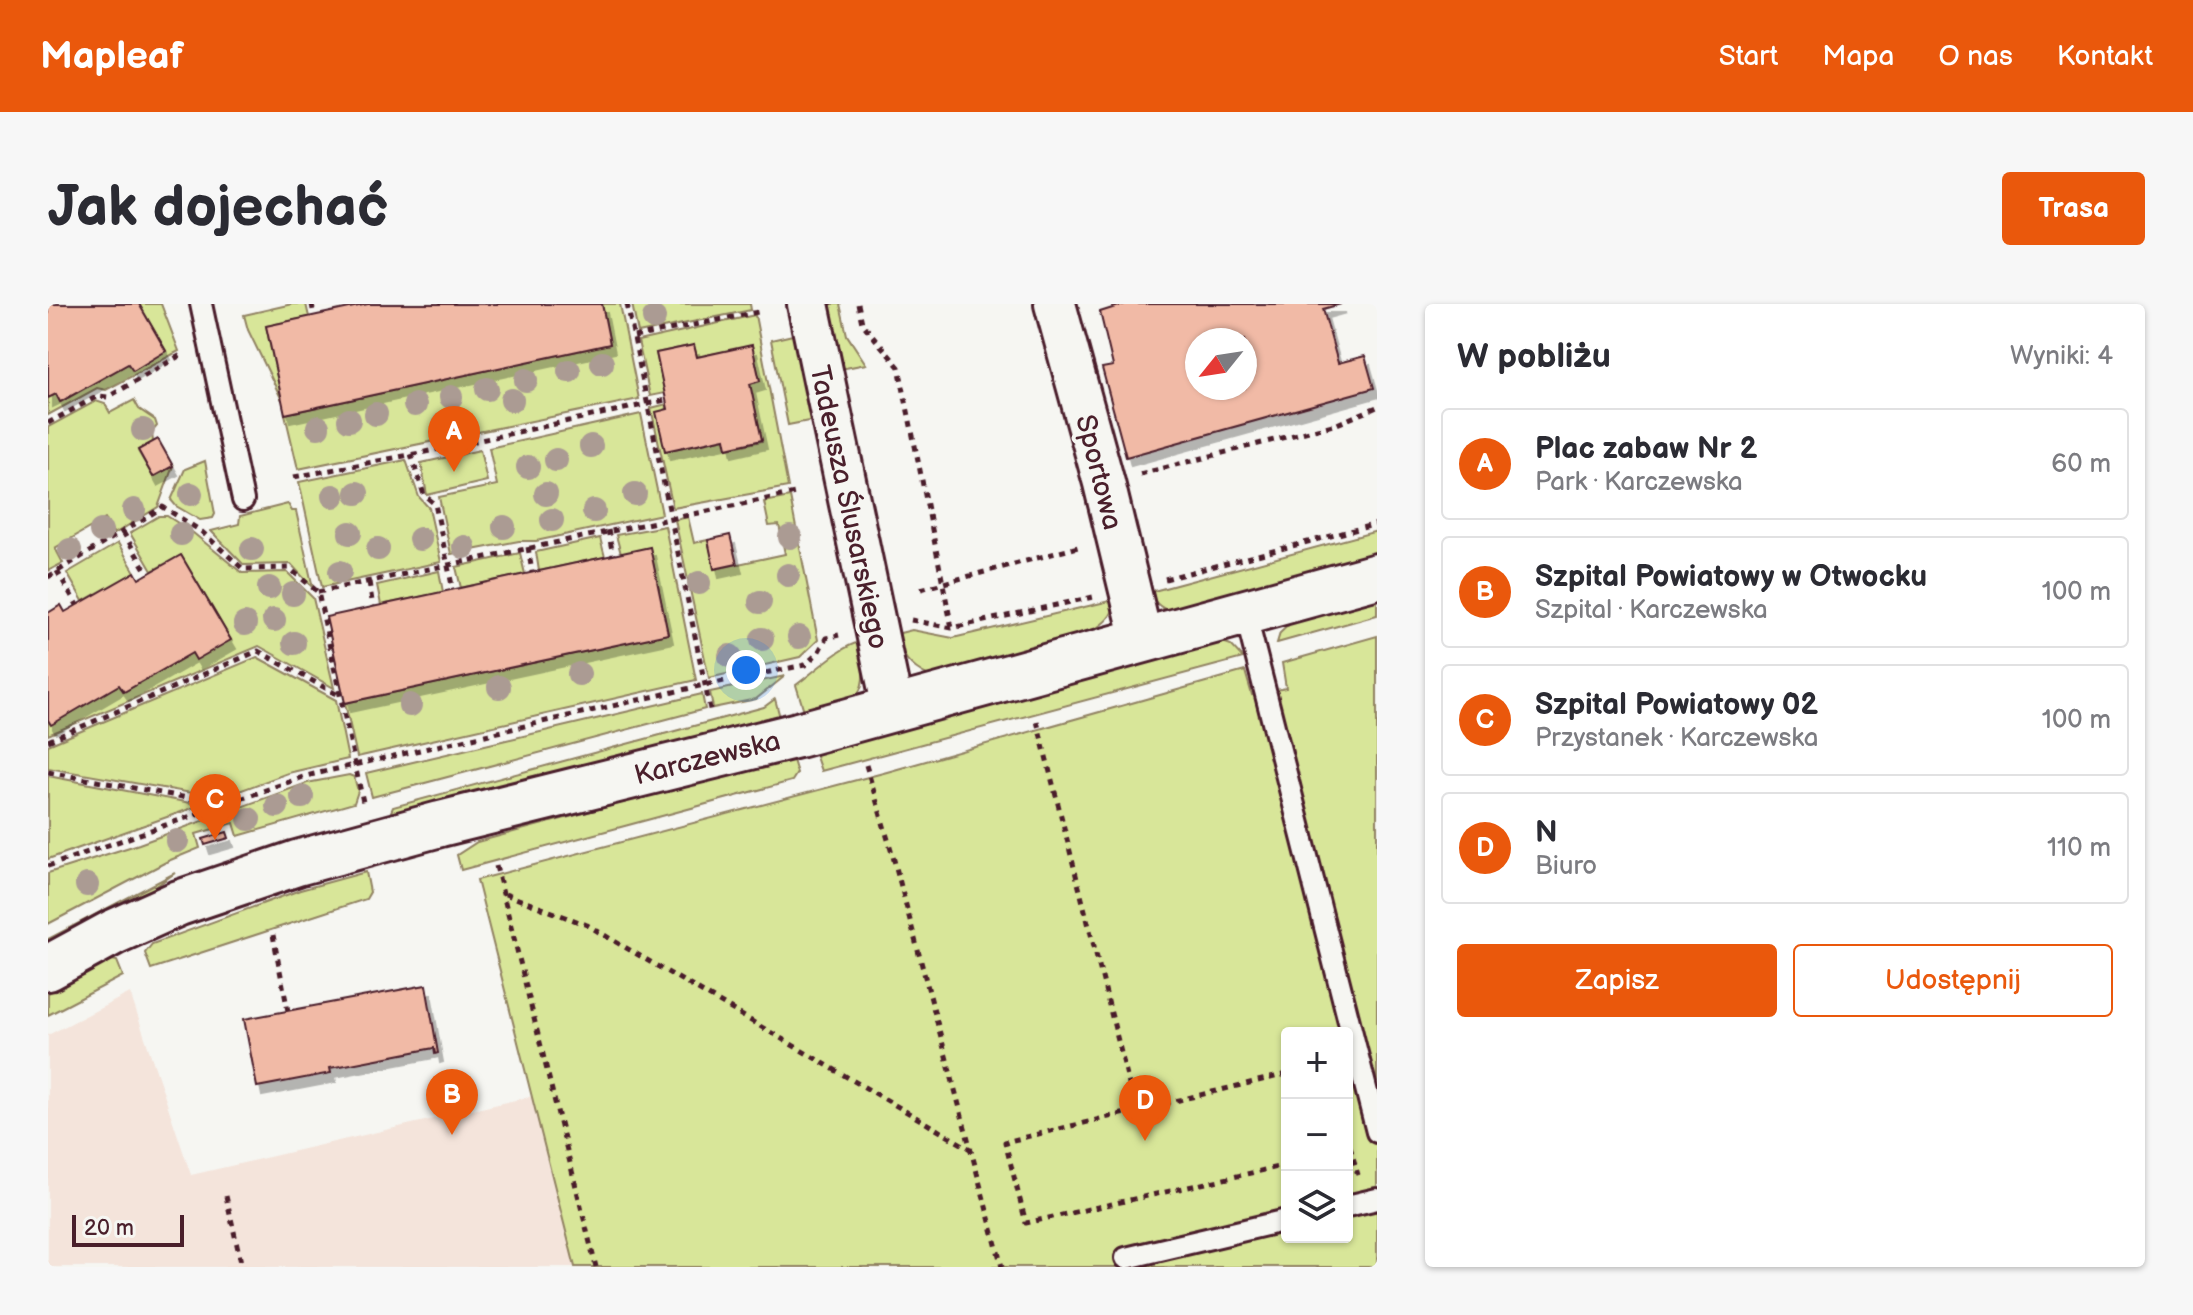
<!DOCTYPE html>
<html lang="pl">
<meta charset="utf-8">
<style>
:root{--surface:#fff;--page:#f7f7f7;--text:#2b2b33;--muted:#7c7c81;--line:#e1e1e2;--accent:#ea580c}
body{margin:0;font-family:"Balsamiq Sans",sans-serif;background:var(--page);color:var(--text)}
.controls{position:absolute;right:24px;bottom:24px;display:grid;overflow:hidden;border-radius:8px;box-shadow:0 2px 6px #0004}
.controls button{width:72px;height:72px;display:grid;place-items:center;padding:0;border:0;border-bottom:2px solid var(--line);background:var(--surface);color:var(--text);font:40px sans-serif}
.compass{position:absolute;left:1137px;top:24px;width:72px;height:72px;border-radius:50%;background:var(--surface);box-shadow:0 2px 6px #0004;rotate:240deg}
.scale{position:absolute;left:24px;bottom:20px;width:112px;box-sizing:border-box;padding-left:8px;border:4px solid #4a1f2b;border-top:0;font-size:22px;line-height:28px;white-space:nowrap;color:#4a1f2b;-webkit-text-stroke:6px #f6f6f2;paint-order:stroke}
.you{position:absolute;left:698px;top:366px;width:28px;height:28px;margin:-20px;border:6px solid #fff;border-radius:50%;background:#1a73e8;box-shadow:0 0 0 12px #1a73e833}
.badge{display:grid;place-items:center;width:52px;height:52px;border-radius:50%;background:var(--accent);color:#fff;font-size:26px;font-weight:700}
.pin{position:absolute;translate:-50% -66px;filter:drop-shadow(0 2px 4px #0008)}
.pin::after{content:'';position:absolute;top:42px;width:28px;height:24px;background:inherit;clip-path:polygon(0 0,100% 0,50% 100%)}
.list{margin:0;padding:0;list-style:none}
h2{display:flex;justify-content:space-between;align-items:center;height:104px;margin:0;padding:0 32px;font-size:34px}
h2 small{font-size:26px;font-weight:400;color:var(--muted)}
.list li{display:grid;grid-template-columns:52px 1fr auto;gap:24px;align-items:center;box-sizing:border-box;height:112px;margin:0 16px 16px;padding:0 16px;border:2px solid var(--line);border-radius:8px}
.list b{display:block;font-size:30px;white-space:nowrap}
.list p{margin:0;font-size:26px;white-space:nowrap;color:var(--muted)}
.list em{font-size:26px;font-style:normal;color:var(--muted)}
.actions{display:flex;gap:16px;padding:24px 32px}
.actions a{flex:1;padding:18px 0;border:2px solid var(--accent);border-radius:8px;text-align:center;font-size:28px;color:var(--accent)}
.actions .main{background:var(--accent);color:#fff}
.icon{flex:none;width:44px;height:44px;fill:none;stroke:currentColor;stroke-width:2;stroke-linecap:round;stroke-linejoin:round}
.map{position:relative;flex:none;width:1329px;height:963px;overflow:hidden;border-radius:8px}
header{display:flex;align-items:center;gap:48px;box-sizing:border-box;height:112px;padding:0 40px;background:var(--accent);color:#fff}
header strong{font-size:38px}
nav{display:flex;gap:44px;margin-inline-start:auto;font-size:28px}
.intro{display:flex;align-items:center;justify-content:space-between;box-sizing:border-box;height:192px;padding:0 48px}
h1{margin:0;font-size:56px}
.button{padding:20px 36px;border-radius:8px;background:var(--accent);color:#fff;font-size:28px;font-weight:700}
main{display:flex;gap:48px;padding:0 48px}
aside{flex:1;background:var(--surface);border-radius:8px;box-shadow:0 2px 6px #0004}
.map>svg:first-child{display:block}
.built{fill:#f4e4db}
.green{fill:#d8e699;stroke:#918262;stroke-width:2;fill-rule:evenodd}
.building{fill:#f1baa6;stroke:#4a1f2b;stroke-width:2;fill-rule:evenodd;filter:url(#shadow)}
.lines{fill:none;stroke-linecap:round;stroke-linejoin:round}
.service-casing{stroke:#4a1f2b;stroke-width:26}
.minor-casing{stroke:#4a1f2b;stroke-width:46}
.secondary-casing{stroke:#4a1f2b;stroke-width:50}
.path{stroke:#4a1f2b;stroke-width:5;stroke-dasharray:6 6;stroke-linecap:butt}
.service{stroke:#f6f6f2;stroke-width:20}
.minor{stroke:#f6f6f2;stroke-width:40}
.secondary{stroke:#f6f6f2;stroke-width:44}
.tree{fill:#ab9b93}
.labels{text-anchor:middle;stroke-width:8;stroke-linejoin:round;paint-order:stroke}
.street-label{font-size:28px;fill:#4a1f2b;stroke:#f6f6f2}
</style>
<header>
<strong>Mapleaf</strong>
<nav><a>Start</a><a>Mapa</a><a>O nas</a><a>Kontakt</a></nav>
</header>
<div class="intro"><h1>Jak dojechać</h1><a class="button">Trasa</a></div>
<main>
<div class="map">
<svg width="1329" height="963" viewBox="0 0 1329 963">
<defs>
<filter id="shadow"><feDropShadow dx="5" dy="9" stdDeviation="0" flood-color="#0004"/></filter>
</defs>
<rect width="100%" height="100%" fill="#f6f6f2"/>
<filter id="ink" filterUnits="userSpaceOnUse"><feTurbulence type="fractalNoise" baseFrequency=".0125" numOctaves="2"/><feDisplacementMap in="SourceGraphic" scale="16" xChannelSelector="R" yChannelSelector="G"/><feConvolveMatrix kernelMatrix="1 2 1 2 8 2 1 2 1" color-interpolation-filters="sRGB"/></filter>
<g filter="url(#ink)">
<!-- built -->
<path class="built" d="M82 689 143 871 485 792 527 963H0V731Z"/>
<!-- green -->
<g class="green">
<path d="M91 0H113L131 47 58 86 49 84 0 111V94L8 90 13 98 80 60 85 66 118 47Z"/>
<path d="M244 0H258L261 13 218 22 234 96 200 26 196 11Z"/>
<path d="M554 0H572L591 95 250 165 237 110 562 40Z"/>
<path d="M584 0H702L703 6 590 29Z"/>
<path d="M778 0H792L799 31 818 60 792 65Z"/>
<path d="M707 11 740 183 625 204 603 104 619 100 617 147 677 134 680 144 714 137 702 80 712 77 704 42 649 53 646 41 608 49 617 89 602 92 590 37Z"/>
<path d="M749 30 766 116 740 121 723 36Z"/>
<path d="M86 96 91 105 107 116 109 122 104 128 105 138 90 147 105 173 125 162 110 203 66 230 57 215 7 244 15 259 0 267V123L48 97 57 100 62 109Z"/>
<path d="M593 110 614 210 488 237H471L403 250 391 193 449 181 441 144Z"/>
<path d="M432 146 439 177 379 191 373 159Z"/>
<path d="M358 156 371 193 381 204 393 258 274 283 251 178Z"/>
<path d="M157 157 167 210 165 214 152 216 128 202 123 196 137 165Z"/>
<path d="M742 193 770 336 752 353 661 374 627 216 640 213 646 239 660 236 667 265 737 250 731 221 721 222 716 198Z"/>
<path d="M240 200 244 207H248L265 284 243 260 196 261 163 227 191 220 192 212Z"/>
<path d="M111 212H119L144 228 194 269 239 268 265 294 286 384 211 342 0 431V416L71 381 76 388 144 349 183 336 133 251 104 267 82 229Z"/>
<path d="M617 222 648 376 309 453 297 399 620 330 602 244 573 250 568 231Z"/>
<path d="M1329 227V255L1128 310C1115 305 1107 301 1102 288Z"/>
<path d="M552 234 557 253 491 267 488 248Z"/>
<path d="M70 239 87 268 35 297 19 269Z"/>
<path d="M472 249 477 270 413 284 408 263Z"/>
<path d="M391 267 395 288 333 301 329 281Z"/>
<path d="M1329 294V311L1229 339 1232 329 1246 316Z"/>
<path d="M1066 296C1068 314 1050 323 1037 332L881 372C860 362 854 352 848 330L864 326 905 334Z"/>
<path d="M1329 332V963H527L429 576 839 468 1197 367 1204 391 1238 384 1234 359ZM1239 729H1299V933H1239Z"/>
<path d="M1172 337 1183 341 1195 354 773 467 766 447Z"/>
<path d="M812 338C822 399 810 396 757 410L748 381C765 369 794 341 812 338Z"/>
<path d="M209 353 288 396 300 455 240 469 172 494 0 464V441Z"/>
<path d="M737 372 708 395 665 404 662 388Z"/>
<path d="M654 390 657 405 324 493 318 469Z"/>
<path d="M727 395 733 417 344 520 342 510 345 503 716 403Z"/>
<path d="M744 453 749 469 744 477 413 566 409 551 429 538Z"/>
<path d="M301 471 306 473 310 487 306 499 190 532 186 519 148 530 152 544 120 557 0 620V569L91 540 259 479Z"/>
<path d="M0 472 153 501 0 555Z"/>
<path d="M318 568 322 588 318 595 103 665 97 649 104 640 252 586Z"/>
<path d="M127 569 73 607 0 642V635Z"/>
<path d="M64 656 69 657 75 672 0 711V689Z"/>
</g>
<!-- building -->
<g class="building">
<path d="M0 0H91L118 47 85 67 80 60 12 98 8 90 0 94Z"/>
<path d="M320 0H554L562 40 237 110 218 22Z"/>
<path d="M1077 0H1293L1275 5 1290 59 1317 52 1326 84 1078 153 1054 64 1065 62 1052 8ZM1149 36H1197V84H1149Z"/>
<path d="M646 41 649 53 704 41 712 77 702 80 714 136 679 144 677 134 617 147 608 108 620 105 608 49Z"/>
<path d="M110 135 125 162 105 173 90 146Z"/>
<path d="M682 231 689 260 666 265 660 236Z"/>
<path d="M602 243 620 330 297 399 278 313Z"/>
<path d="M133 251 183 336 148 356 144 349 76 388 71 381 3 421 0 416V309L13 301 17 308 87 268 91 275Z"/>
<path d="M179 528 181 534 157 541 155 535Z"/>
<path d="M378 681 390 749 387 750 386 744 282 764 283 769 209 783 196 715Z"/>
</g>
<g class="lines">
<defs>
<g id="service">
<path d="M153 0 195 196"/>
<path d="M1197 308 1329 828"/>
<path d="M1299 902 1329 895"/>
<path d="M1078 954 1239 916"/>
</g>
<g id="minor">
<path d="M760 0 845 405"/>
<path d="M1007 0 1056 179 1094 336"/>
</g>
<path id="secondary" d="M0 664 66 628 131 599 249 559 392 520 750 431 1329 272"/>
</defs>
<!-- service casing -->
<use href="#service" class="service-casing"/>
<!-- minor casing -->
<use href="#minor" class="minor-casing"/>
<!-- secondary casing -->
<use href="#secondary" class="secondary-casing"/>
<!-- path -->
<g class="path">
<path d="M264 0 266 12"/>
<path d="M579 0 663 410"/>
<path d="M810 0 814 19 851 63 904 324"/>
<path d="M586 33 710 8"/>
<path d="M0 119 50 92 60 93 133 51"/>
<path d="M363 150 376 191 387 200 405 286"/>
<path d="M1092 170 1289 120 1329 103"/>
<path d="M246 173 377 148 618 96"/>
<path d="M560 226 565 251"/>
<path d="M75 228 100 270"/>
<path d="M480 243 484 268"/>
<path d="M9 267 29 301"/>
<path d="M0 273 115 203 153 227 195 265 241 264 270 288 315 498"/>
<path d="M1117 275 1329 220"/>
<path d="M321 278 325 303"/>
<path d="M873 285 1034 242"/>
<path d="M270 288 747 189"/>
<path d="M863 316 904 324 1045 293"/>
<path d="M989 417 1087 804"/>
<path d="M0 437 210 347 292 392"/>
<path d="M818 461 846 556 954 963"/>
<path d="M0 468 172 500"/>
<path d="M0 562 258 472 656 381 757 361 770 349 778 334 791 331"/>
<path d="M448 562 548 963"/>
<path d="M457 590 539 621 924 846"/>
<path d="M225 631 240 707"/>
<path d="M1239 770 957 838 978 919 1239 861"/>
<path d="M1302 843 1310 871"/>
<path d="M178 892 194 963"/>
</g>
<!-- service -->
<use href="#service" class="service"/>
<!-- minor -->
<use href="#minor" class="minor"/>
<!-- secondary -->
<use href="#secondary" class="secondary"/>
</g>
<!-- trees -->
<g class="tree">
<circle cx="606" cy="14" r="12"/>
<circle cx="554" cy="59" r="12"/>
<circle cx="521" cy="67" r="12"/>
<circle cx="478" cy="76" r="12"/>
<circle cx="439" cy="85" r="12"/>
<circle cx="403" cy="93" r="12"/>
<circle cx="464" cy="96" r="12"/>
<circle cx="367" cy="101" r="12"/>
<circle cx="328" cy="110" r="12"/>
<circle cx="301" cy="116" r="12"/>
<circle cx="397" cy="119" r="12"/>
<circle cx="270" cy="123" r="12"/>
<circle cx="95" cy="126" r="12"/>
<circle cx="543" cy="142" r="12"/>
<circle cx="508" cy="156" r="12"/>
<circle cx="480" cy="163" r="12"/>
<circle cx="309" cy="189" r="12"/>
<circle cx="143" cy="190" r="12"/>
<circle cx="498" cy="190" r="12"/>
<circle cx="587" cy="190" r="12"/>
<circle cx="285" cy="192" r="12"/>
<circle cx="86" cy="206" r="12"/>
<circle cx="546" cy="207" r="12"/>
<circle cx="504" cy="216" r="12"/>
<circle cx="456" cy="223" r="12"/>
<circle cx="53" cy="227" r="12"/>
<circle cx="302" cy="229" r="12"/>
<circle cx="133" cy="230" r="12"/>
<circle cx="742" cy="233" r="12"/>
<circle cx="372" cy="235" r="12"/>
<circle cx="416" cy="243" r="12"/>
<circle cx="204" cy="245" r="12"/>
<circle cx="330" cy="245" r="12"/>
<circle cx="22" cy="246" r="12"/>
<circle cx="292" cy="268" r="12"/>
<circle cx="740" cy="271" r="12"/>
<circle cx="651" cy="279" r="12"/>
<circle cx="221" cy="284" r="12"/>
<circle cx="245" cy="290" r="12"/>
<circle cx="712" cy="298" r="12"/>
<circle cx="226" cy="316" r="12"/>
<circle cx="197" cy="320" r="12"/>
<circle cx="751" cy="333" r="12"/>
<circle cx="714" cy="335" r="12"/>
<circle cx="246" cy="339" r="12"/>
<circle cx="682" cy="352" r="12"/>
<circle cx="531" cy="370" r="12"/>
<circle cx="451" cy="383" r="12"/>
<circle cx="362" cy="401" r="12"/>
<circle cx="254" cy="493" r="12"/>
<circle cx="229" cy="502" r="12"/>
<circle cx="201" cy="515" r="12"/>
<circle cx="129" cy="537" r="12"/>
<circle cx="39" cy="581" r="12"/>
</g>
</g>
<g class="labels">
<!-- street labels -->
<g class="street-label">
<text transform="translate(1052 168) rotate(76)" y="10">Sportowa</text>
<text transform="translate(802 203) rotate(78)" y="10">Tadeusza Ślusarskiego</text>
<text transform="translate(659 453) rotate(-14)" y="10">Karczewska</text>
</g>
</g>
</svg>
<div class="controls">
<button>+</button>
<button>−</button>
<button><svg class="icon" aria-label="layers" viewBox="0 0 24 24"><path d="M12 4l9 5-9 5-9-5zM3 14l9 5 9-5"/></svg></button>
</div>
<svg class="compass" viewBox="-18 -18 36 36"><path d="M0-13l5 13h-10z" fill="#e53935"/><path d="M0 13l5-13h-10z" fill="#7c7c81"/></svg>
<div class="scale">20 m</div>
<div class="you"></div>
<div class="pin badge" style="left:406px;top:168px">A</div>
<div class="pin badge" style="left:404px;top:831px">B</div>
<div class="pin badge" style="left:167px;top:536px">C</div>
<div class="pin badge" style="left:1097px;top:837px">D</div>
</div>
<aside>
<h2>W pobliżu<small>Wyniki: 4</small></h2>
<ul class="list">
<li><span class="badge">A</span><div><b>Plac zabaw Nr 2</b><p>Park · Karczewska</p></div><em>60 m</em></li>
<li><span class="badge">B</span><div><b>Szpital Powiatowy w Otwocku</b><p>Szpital · Karczewska</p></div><em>100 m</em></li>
<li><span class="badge">C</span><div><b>Szpital Powiatowy 02</b><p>Przystanek · Karczewska</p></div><em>100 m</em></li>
<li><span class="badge">D</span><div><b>N</b><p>Biuro</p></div><em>110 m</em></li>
</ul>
<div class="actions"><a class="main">Zapisz</a><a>Udostępnij</a></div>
</aside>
</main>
